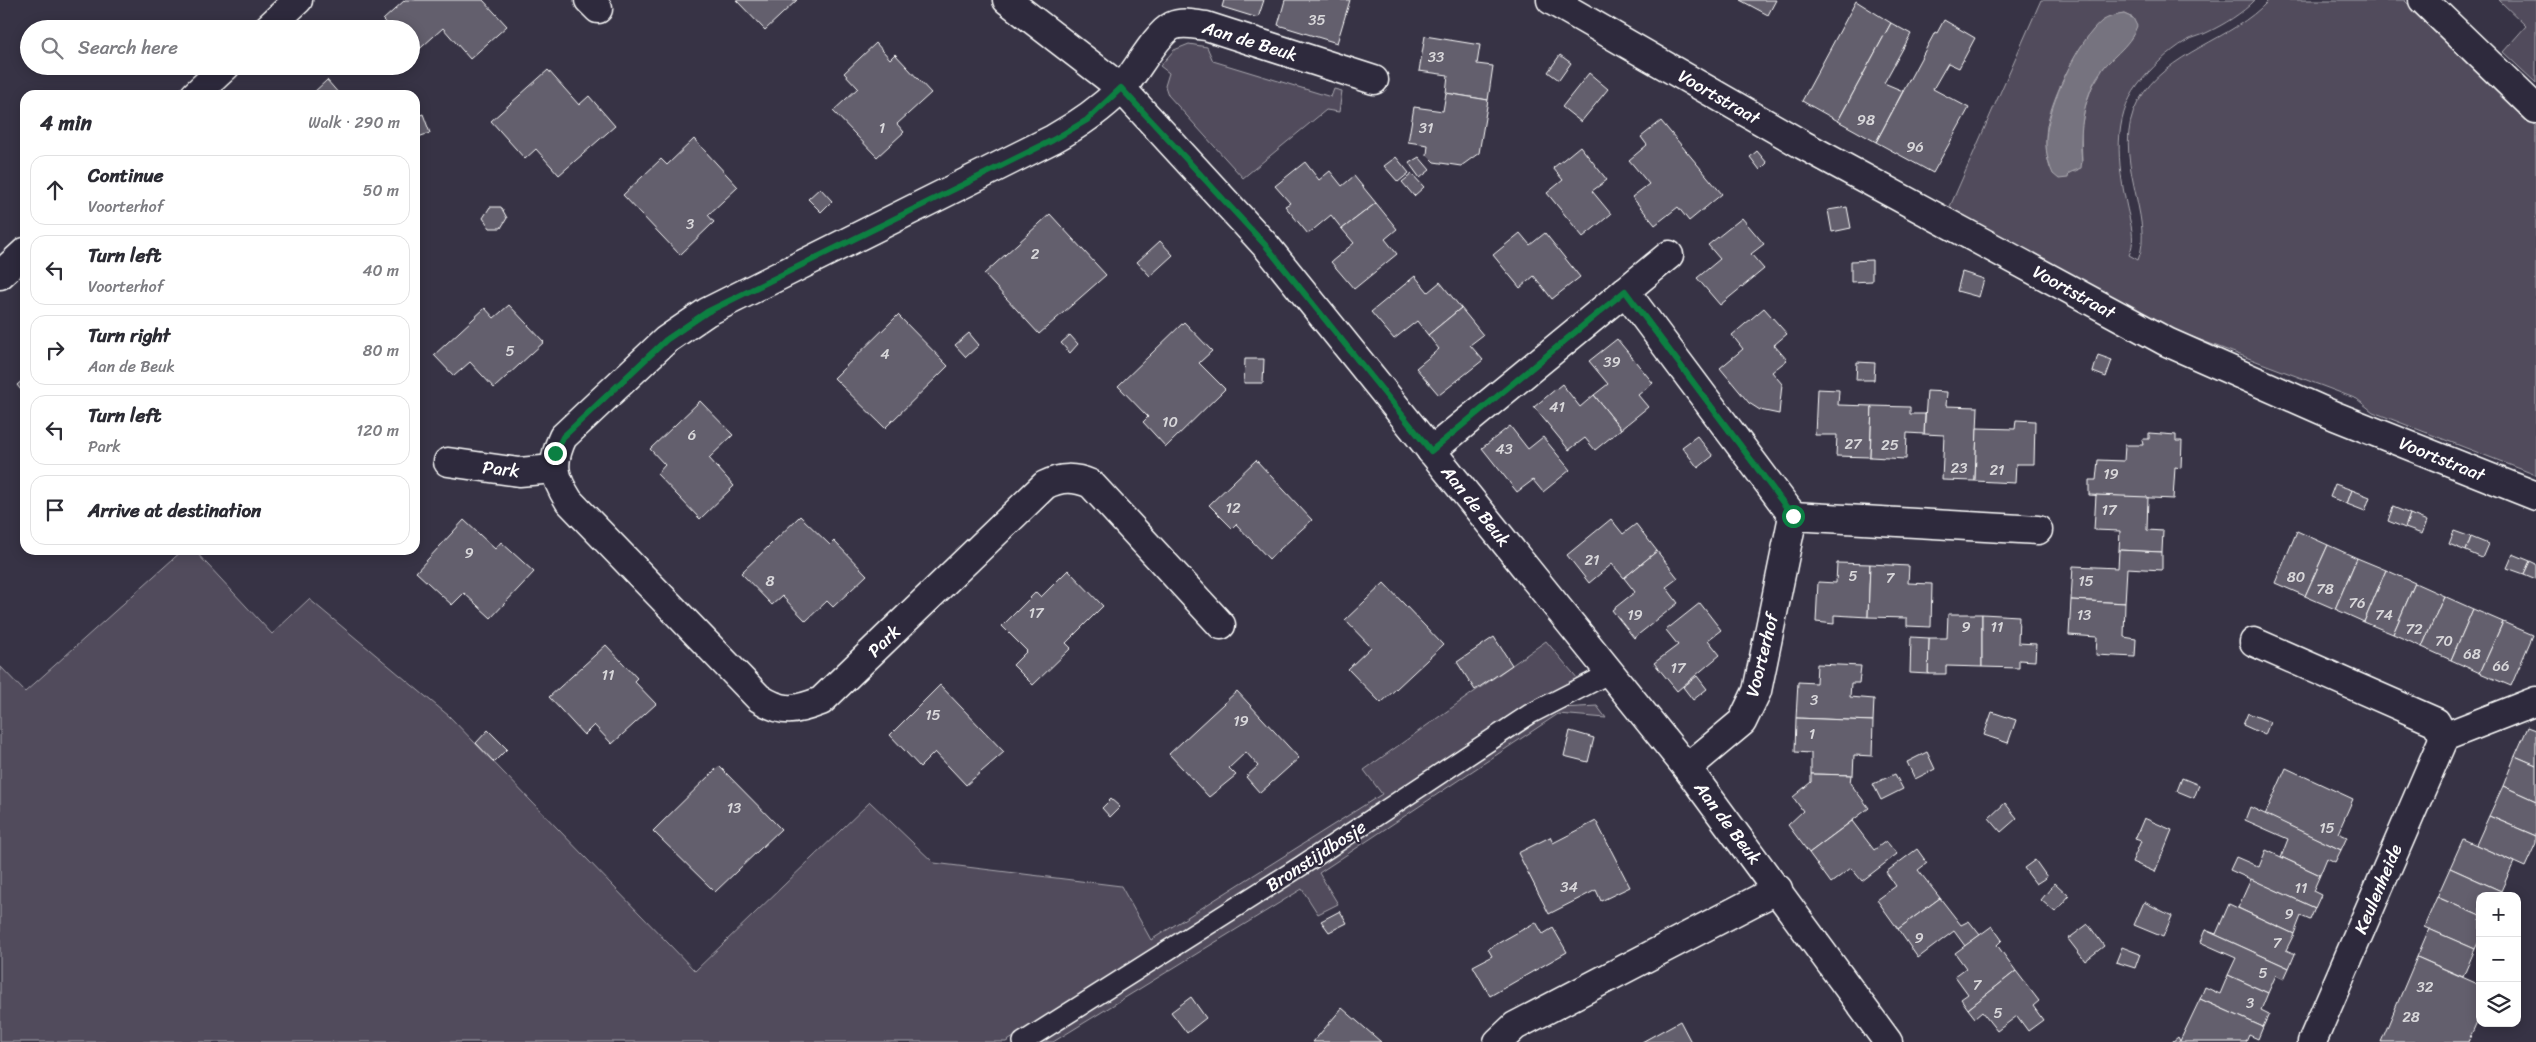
<!DOCTYPE html>
<meta charset="utf-8">
<style>
:root{--surface:#fff;--page:#f7f7f7;--text:#2b2b33;--muted:#7c7c81;--line:#e1e1e2}
body{margin:0;font-family:Sriracha,sans-serif;background:var(--page);color:var(--text)}
.controls{position:absolute;right:15px;bottom:15px;display:grid;overflow:hidden;border-radius:10px;box-shadow:0 2px 12px #0003}
.controls button{width:45px;height:45px;display:grid;place-items:center;padding:0;border:0;border-bottom:1px solid var(--line);background:var(--surface);color:var(--text);font:25px sans-serif}
.stop{position:absolute;width:15px;height:15px;margin:-11px;border:4px solid #0b8043;border-radius:50%;background:#fff}
.stop.end{background:#0b8043;border-color:#fff;box-shadow:0 1px 5px #0008}
.list{margin:0;padding:0;list-style:none}
h2{display:flex;justify-content:space-between;align-items:center;height:65px;margin:0;padding:0 20px;font-size:21px}
h2 small{font-size:16px;font-weight:400;color:var(--muted)}
.list li{display:grid;grid-template-columns:32px 1fr auto;gap:15px;align-items:center;box-sizing:border-box;height:70px;margin:0 10px 10px;padding:0 10px;border:1px solid var(--line);border-radius:15px}
.list b{display:block;font-size:19px;white-space:nowrap}
.list p{margin:0;font-size:16px;white-space:nowrap;color:var(--muted)}
.list em{font-size:16px;font-style:normal;color:var(--muted)}
.icon{flex:none;width:28px;height:28px;fill:none;stroke:currentColor;stroke-width:2;stroke-linecap:round;stroke-linejoin:round}
.map{position:relative;flex:none;width:2536px;height:1042px;overflow:hidden}
.search{position:absolute;background:var(--surface);box-shadow:0 2px 12px #0003;left:20px;top:20px;width:400px;height:55px;display:flex;align-items:center;gap:12px;box-sizing:border-box;padding:0 18px;border-radius:28px;color:var(--muted);font-size:19px}
.panel{position:absolute;background:var(--surface);box-shadow:0 2px 12px #0003;left:20px;top:90px;width:400px;height:465px;border-radius:15px}
.map>svg:first-child{display:block}
.green{fill:#514c5c;stroke:#a8a6ae;fill-rule:evenodd}
.water{fill:#76737f;stroke:#adabb2}
.building{fill:#635f6d;stroke:#fff}
.lines{fill:none;stroke-linecap:round;stroke-linejoin:round}
.service-casing{stroke:#fff;stroke-width:22}
.minor-casing{stroke:#fff;stroke-width:31}
.service{stroke:#2f2a3d;stroke-width:19}
.minor{stroke:#2f2a3d;stroke-width:28}
.route{stroke:#0b8043;stroke-width:6}
.labels{text-anchor:middle;stroke-width:4;stroke-linejoin:round;paint-order:stroke}
.number-label{font-size:15px;fill:#d8d7da}
.street-label{font-size:18px;fill:#fff;stroke:#2f2a3d}
</style>
<div class="map">
<svg width="2536" height="1042" viewBox="0 0 2536 1042">
<rect width="100%" height="100%" fill="#373345"/>
<filter id="ink" filterUnits="userSpaceOnUse"><feTurbulence type="fractalNoise" baseFrequency=".02" numOctaves="2"/><feDisplacementMap in="SourceGraphic" scale="10" xChannelSelector="R" yChannelSelector="G"/><feConvolveMatrix kernelMatrix="1 2 1 2 8 2 1 2 1" color-interpolation-filters="sRGB"/></filter>
<g filter="url(#ink)">
<!-- green -->
<g class="green">
<path d="M2041 0H2255C2243 13 2223 25 2208 32 2201 36 2193 37 2186 41 2168 52 2151 68 2138 85 2112 119 2118 164 2126 203 2129 219 2137 239 2129 255L2138 260C2156 219 2109 155 2138 102 2167 50 2231 42 2269 0H2404L2536 126V475L2373 412 2357 399 2179 332 1948 211ZM2124 14 2133 18 2132 37 2106 64 2092 87 2085 107 2081 129 2082 163 2076 172 2050 168C2046 155 2045 140 2047 126 2052 97 2079 41 2102 22 2108 17 2116 16 2124 14Z"/>
<path d="M2499 0H2536V83L2503 52 2526 26Z"/>
<path d="M1189 44 1207 47 1213 61 1331 97 1334 89 1342 91 1339 112 1326 110 1243 178 1168 95 1165 86 1169 73 1160 66 1174 50Z"/>
<path d="M183 550H194L272 634 309 599 449 716 695 971 870 802 934 863 1121 886 1151 940 1382 794 1364 770 1546 641 1578 679 1006 1042H0V666L25 692Z"/>
<path d="M1597 706 1606 718 1558 714 1319 873 1338 904 1318 914 1302 889 1053 1042H1040L1301 877 1542 716 1562 708Z"/>
</g>
<!-- water -->
<path class="water" d="M2124 14 2133 18 2137 26C2130 48 2108 58 2097 77 2086 96 2081 120 2081 141 2080 150 2083 160 2081 168L2069 173 2068 178 2059 179 2053 174C2046 159 2044 142 2048 125 2054 95 2078 41 2102 21 2108 17 2116 15 2124 14Z"/>
<!-- building -->
<g class="building">
<path d="M405 0H483L507 26 470 59 443 28 414 54 411 51V29H391L383 20Z"/>
<path d="M736 0H797L765 30Z"/>
<path d="M1224 0H1264L1258 18 1222 7Z"/>
<path d="M1285 0H1350L1337 43 1278 25Z"/>
<path d="M1740 0H1776L1768 15Z"/>
<path d="M1856 1 1891 23 1838 121 1802 101Z"/>
<path d="M1944 20 1975 38 1959 68 1948 63 1933 89 1969 108 1933 173 1876 142 1935 32 1937 33Z"/>
<path d="M1891 23 1911 34 1884 83 1903 91 1876 142 1838 121Z"/>
<path d="M1425 36 1480 45 1477 64 1493 66 1488 100 1446 93 1448 75 1419 71Z"/>
<path d="M876 43 890 59 895 54 931 93 897 124 904 132 877 157 833 111 858 88 844 73Z"/>
<path d="M1560 55 1571 63 1559 80 1548 72Z"/>
<path d="M548 70 579 105 589 96 615 126 559 175 536 149 525 159 491 121Z"/>
<path d="M1589 73 1608 89 1581 122 1562 107Z"/>
<path d="M327 80 340 95H311Z"/>
<path d="M1446 93 1488 100 1479 153 1461 166 1434 162 1427 155 1428 145 1408 142 1414 107 1443 111Z"/>
<path d="M423 114 430 133 415 138V117Z"/>
<path d="M1661 121 1722 194 1689 221 1678 207 1655 225 1632 197 1649 184 1629 160 1647 145 1641 137Z"/>
<path d="M694 139 738 187 708 215 714 222 680 255 623 195 661 159 667 165Z"/>
<path d="M1580 146 1607 180 1592 191 1611 214 1583 237 1547 193 1563 180 1553 168Z"/>
<path d="M1757 151 1767 163 1760 170 1750 157Z"/>
<path d="M1396 157 1409 173 1398 182 1384 166Z"/>
<path d="M1419 157 1430 170 1420 178 1409 163Z"/>
<path d="M1305 162 1319 180 1330 171 1342 186 1354 176 1376 203 1342 229 1331 215 1308 234 1285 206 1290 203 1275 186Z"/>
<path d="M1412 174 1424 187 1414 196 1402 182Z"/>
<path d="M820 188 832 201 821 212 808 199Z"/>
<path d="M1376 203 1397 229 1385 239 1397 254 1354 289 1331 262 1354 243 1342 229Z"/>
<path d="M490 207H501L507 218 501 228H490L483 218Z"/>
<path d="M1847 207 1851 228 1832 232 1828 210Z"/>
<path d="M1050 214 1106 275 1039 334 984 274Z"/>
<path d="M1742 218 1764 244 1751 254 1764 269 1720 305 1697 278 1720 259 1708 245Z"/>
<path d="M1520 233 1530 245 1545 233 1580 277 1552 299 1534 276 1520 288 1493 255Z"/>
<path d="M1160 241 1173 255 1150 276 1137 262Z"/>
<path d="M1872 260V281L1851 282V261Z"/>
<path d="M1962 272 1984 279 1979 297 1957 291Z"/>
<path d="M1415 276 1428 292 1440 282 1461 308 1428 335 1417 321 1394 339 1371 312Z"/>
<path d="M509 305 544 342 494 388 470 362 454 376 434 355 485 308 494 318Z"/>
<path d="M1461 308 1483 335 1470 345 1483 360 1439 395 1416 368 1439 349 1428 335Z"/>
<path d="M1764 308 1787 334 1774 345 1787 360 1772 372 1782 384 1779 414 1760 410 1749 403 1720 368 1743 349 1732 335Z"/>
<path d="M898 315 948 366 885 428 834 378Z"/>
<path d="M1184 322 1212 351 1199 363 1225 389 1166 447 1143 422 1148 417 1118 386Z"/>
<path d="M969 333 979 345 966 357 955 345Z"/>
<path d="M1070 335 1078 344 1070 353 1061 343Z"/>
<path d="M1617 339 1653 383 1638 395 1648 407 1621 429 1594 395 1608 384 1589 361Z"/>
<path d="M2098 355 2112 360 2106 377 2093 372Z"/>
<path d="M1245 359H1264L1263 383H1244Z"/>
<path d="M1857 362 1875 363 1874 380H1856Z"/>
<path d="M25 378V395L17 385Z"/>
<path d="M1562 384 1580 407 1594 395 1621 429 1595 450 1585 438 1569 450 1534 407Z"/>
<path d="M1817 389 1839 390 1838 405 1872 406 1870 457 1836 456 1837 435H1815Z"/>
<path d="M1927 391 1947 392 1946 406 1978 407 1975 481 1942 480 1944 435 1924 434Z"/>
<path d="M700 401 733 435 709 458 734 486 700 519 657 474 665 465 650 449Z"/>
<path d="M1872 406 1910 407V414H1925L1924 434 1907 433 1906 459 1870 457Z"/>
<path d="M2016 420 2035 421 2034 464H2016L2015 483 1975 481 1977 428 2015 429Z"/>
<path d="M1510 426 1528 449 1543 437 1570 470 1543 492 1533 480 1517 492 1482 448Z"/>
<path d="M2149 433 2176 435V441H2182L2181 468 2175 467 2173 499 2089 495V480H2096L2098 460 2124 461 2125 445H2143L2142 439H2149Z"/>
<path d="M1697 436 1713 456 1698 468 1682 447Z"/>
<path d="M1256 460 1312 520 1269 559 1236 524 1232 528 1209 505Z"/>
<path d="M2335 484 2352 490 2347 504 2330 497Z"/>
<path d="M2352 490 2370 497 2365 511 2347 504Z"/>
<path d="M2096 495 2148 497 2147 530 2163 531 2162 552 2119 550 2120 531 2094 530Z"/>
<path d="M2393 507 2410 514 2405 528 2388 521Z"/>
<path d="M2410 514 2427 521 2422 534 2405 528Z"/>
<path d="M800 516 830 545 834 541 867 575 833 607 827 601 806 621 782 596 772 605 741 573Z"/>
<path d="M1611 519 1623 534 1636 524 1657 551 1624 578 1612 564 1589 583 1567 555Z"/>
<path d="M464 520 495 549 501 542 534 572 491 618 464 593 452 605 416 572Z"/>
<path d="M2297 531 2328 545 2305 596 2275 583Z"/>
<path d="M2454 531 2471 537 2466 551 2449 544Z"/>
<path d="M2471 537 2488 544 2482 558 2466 551Z"/>
<path d="M2328 545 2357 558 2335 609 2305 596Z"/>
<path d="M2119 550 2162 552V570L2127 568 2125 603 2071 600 2073 566 2118 568Z"/>
<path d="M1657 551 1678 578 1666 587 1678 603 1634 638 1612 610 1635 592 1624 578Z"/>
<path d="M2513 554 2530 561 2524 574 2507 568Z"/>
<path d="M2357 558 2386 570 2364 622 2335 609Z"/>
<path d="M2530 561 2536 564V579L2524 574Z"/>
<path d="M1837 563 1870 564 1868 617 1834 615V624L1816 622 1818 582 1836 583Z"/>
<path d="M1870 564 1909 566 1908 583 1932 584 1931 627 1907 626V618L1868 617Z"/>
<path d="M1068 570 1103 606 1066 643 1071 648 1033 685 1013 665 1027 651 1002 626 1036 592 1041 597Z"/>
<path d="M2386 570 2415 583 2393 634 2364 622Z"/>
<path d="M1384 583 1443 645 1381 703 1348 669 1371 647 1345 620Z"/>
<path d="M2415 583 2444 596 2422 647 2393 634Z"/>
<path d="M2444 596 2473 609 2451 660 2422 647Z"/>
<path d="M2071 600 2125 603 2124 637 2136 639 2135 657 2096 655 2097 637 2069 635Z"/>
<path d="M1700 603 1721 630 1708 640 1720 655 1677 691 1654 663 1678 645 1666 630Z"/>
<path d="M2473 609 2503 622 2480 673 2451 660Z"/>
<path d="M1948 614H1982V667L1946 666V674H1928L1929 638H1947Z"/>
<path d="M1982 614 2019 616 2018 643 2036 644 2035 661 2019 660V668L1982 667Z"/>
<path d="M2503 622 2533 635 2511 686 2480 673Z"/>
<path d="M1494 637 1512 665 1475 690 1457 662Z"/>
<path d="M1911 637 1929 638 1928 674 1910 673Z"/>
<path d="M606 645 637 678 634 681 656 704 612 744 594 725 584 735 549 697Z"/>
<path d="M1817 664 1861 666 1859 683H1851L1850 697 1874 699 1873 721 1796 718 1798 682 1816 683Z"/>
<path d="M1697 676 1707 689 1693 700 1683 687Z"/>
<path d="M940 685 1004 752 966 785 935 752 920 767 890 735Z"/>
<path d="M1237 691 1299 758 1260 793 1246 777 1258 766 1246 752 1229 768 1236 775 1209 797 1169 754Z"/>
<path d="M1992 712 2016 720 2008 743 1984 735Z"/>
<path d="M2248 713 2270 722 2265 735 2243 725Z"/>
<path d="M1796 718 1873 721 1872 756 1854 755 1853 775 1811 774V753L1795 752Z"/>
<path d="M2528 727 2536 730V765L2515 756Z"/>
<path d="M488 730 507 749 494 762 476 743Z"/>
<path d="M1570 731 1594 738 1588 762 1564 756Z"/>
<path d="M1927 752 1935 769 1915 779 1907 762Z"/>
<path d="M2515 756 2536 765V801L2503 786Z"/>
<path d="M719 766 781 829 715 892 653 831Z"/>
<path d="M2286 768 2353 799 2338 833 2347 837 2341 850 2265 815Z"/>
<path d="M1811 774 1851 775 1850 783 1869 808 1809 853 1788 825 1803 811 1793 797 1811 782Z"/>
<path d="M1895 774 1903 789 1881 800 1873 784Z"/>
<path d="M2182 778 2199 785 2194 798 2177 791Z"/>
<path d="M2503 786 2536 801V836L2489 816Z"/>
<path d="M1111 799 1120 807 1110 817 1102 808Z"/>
<path d="M2005 803 2017 818 2001 832 1989 818Z"/>
<path d="M2250 807 2341 850 2335 862 2327 858 2320 875 2281 857 2288 839 2245 820Z"/>
<path d="M2489 816 2536 836V843L2525 867 2476 845Z"/>
<path d="M2144 818 2172 830 2155 872 2132 862 2141 841 2135 839Z"/>
<path d="M1596 821 1630 887 1601 901 1596 890 1549 914 1518 853 1550 837 1553 843Z"/>
<path d="M1852 821 1874 850 1886 841 1897 854 1862 881 1851 868 1831 883 1809 853Z"/>
<path d="M2463 839 2514 862 2501 891 2450 868Z"/>
<path d="M1917 849 1927 863 1918 870 1940 898 1898 929 1877 900 1896 886 1886 872Z"/>
<path d="M2266 850 2320 875 2313 891 2321 895 2315 908 2230 870 2236 857 2259 867Z"/>
<path d="M2035 860 2047 877 2036 884 2024 868Z"/>
<path d="M2450 868 2501 891 2499 896H2480V916L2437 897Z"/>
<path d="M2251 879 2315 908 2310 920 2301 916 2294 934 2238 908Z"/>
<path d="M2055 883 2069 896 2055 912 2041 900Z"/>
<path d="M2437 897 2480 916V939L2475 949 2424 927Z"/>
<path d="M1940 898 1961 925 1969 921 1980 935 1965 946 1954 931 1918 958 1898 929Z"/>
<path d="M2144 902 2172 916 2163 937 2134 925Z"/>
<path d="M2229 904 2294 934 2286 950 2295 954 2289 968 2205 930 2216 934Z"/>
<path d="M1340 911 1347 923 1329 932 1321 921Z"/>
<path d="M1536 922 1543 934 1553 928 1567 952 1490 996 1473 966 1492 956 1488 949Z"/>
<path d="M2088 924 2104 946 2085 961 2068 939Z"/>
<path d="M1992 926 2002 940 1997 945 2016 971 1968 1009 1961 999 1968 994 1955 976 1966 968 1955 953Z"/>
<path d="M2429 929 2475 949 2463 977 2417 957Z"/>
<path d="M2205 930 2289 968 2284 979 2276 975 2268 993 2228 975 2236 958 2200 942Z"/>
<path d="M2122 947 2140 954 2135 968 2116 962Z"/>
<path d="M2417 957 2480 985V1015L2468 1042H2381Z"/>
<path d="M2016 971 2039 1001 2033 1006 2043 1020 2028 1031 2017 1016 1997 1031 1982 1012 1975 1018 1968 1009Z"/>
<path d="M2228 975 2268 993 2261 1010 2269 1014 2263 1027 2200 999 2205 987 2220 994Z"/>
<path d="M1191 997 1206 1018 1187 1033 1171 1012Z"/>
<path d="M2200 999 2263 1027 2258 1039 2249 1035 2246 1042H2172L2178 1037 2180 1041Z"/>
<path d="M1342 1008 1381 1042H1313Z"/>
<path d="M1680 1021 1691 1042H1642Z"/>
</g>
<g class="lines">
<defs>
<path id="service" d="M1023 1042 1301 866 1530 714 1610 673"/>
<g id="minor">
<path d="M589 0 598 9"/>
<path d="M1007 0 1121 88 1267 247 1687 768 1888 1042"/>
<path d="M1551 0 1803 145 2167 342 2335 416 2536 496"/>
<path d="M2423 0 2536 109"/>
<path d="M267 29 298 0"/>
<path d="M195 95 226 66"/>
<path d="M0 275 25 252"/>
<path d="M1625 291 1793 516 1757 691 1742 722 1687 768"/>
<path d="M1431 451 1669 255"/>
<path d="M448 462 519 472 554 469"/>
<path d="M1793 516 2038 530"/>
<path d="M1221 625 1091 484C1074 477 1061 477 1045 485L821 701C795 711 783 714 759 698L569 501C554 477 550 464 563 437L666 340 707 312 1053 139C1078 125 1100 110 1121 89 1135 74 1156 34 1172 26 1183 21 1195 25 1206 26L1374 80"/>
<path d="M2254 642 2436 722 2444 737"/>
<path d="M1498 1042 1515 1026 1778 889"/>
<path d="M2312 1042 2444 737 2536 701"/>
</g>
</defs>
<!-- service casing -->
<use href="#service" class="service-casing"/>
<!-- minor casing -->
<use href="#minor" class="minor-casing"/>
<!-- service -->
<use href="#service" class="service"/>
<!-- minor -->
<use href="#minor" class="minor"/>
</g>
</g>
<g class="lines" filter="url(#ink)">
<!-- route -->
<path class="route" d="M555 453 563 437 666 340 707 312 1053 140 1087 120 1121 88 1267 247 1431 451 1625 291 1793 516"/>
</g>
<g class="labels">
<!-- number labels -->
<g class="number-label">
<text x="1317" y="25">35</text>
<text x="1436" y="62">33</text>
<text x="1866" y="125">98</text>
<text x="882" y="133">1</text>
<text x="1426" y="133">31</text>
<text x="1915" y="152">96</text>
<text x="690" y="229">3</text>
<text x="1035" y="259">2</text>
<text x="510" y="356">5</text>
<text x="885" y="359">4</text>
<text x="1612" y="367">39</text>
<text x="1557" y="412">41</text>
<text x="1170" y="427">10</text>
<text x="692" y="440">6</text>
<text x="1853" y="449">27</text>
<text x="1890" y="450">25</text>
<text x="1504" y="454">43</text>
<text x="1959" y="473">23</text>
<text x="1997" y="475">21</text>
<text x="2111" y="479">19</text>
<text x="1233" y="513">12</text>
<text x="2109" y="515">17</text>
<text x="469" y="558">9</text>
<text x="1592" y="565">21</text>
<text x="1853" y="581">5</text>
<text x="2296" y="582">80</text>
<text x="1890" y="583">7</text>
<text x="770" y="586">8</text>
<text x="2086" y="586">15</text>
<text x="2325" y="594">78</text>
<text x="2357" y="608">76</text>
<text x="1036" y="618">17</text>
<text x="1635" y="620">19</text>
<text x="2084" y="620">13</text>
<text x="2384" y="620">74</text>
<text x="1966" y="632">9</text>
<text x="1997" y="632">11</text>
<text x="2414" y="634">72</text>
<text x="2444" y="646">70</text>
<text x="2472" y="659">68</text>
<text x="2501" y="671">66</text>
<text x="1678" y="673">17</text>
<text x="608" y="680">11</text>
<text x="1814" y="705">3</text>
<text x="933" y="720">15</text>
<text x="1241" y="726">19</text>
<text x="1812" y="739">1</text>
<text x="734" y="813">13</text>
<text x="2327" y="833">15</text>
<text x="1569" y="892">34</text>
<text x="2301" y="893">11</text>
<text x="2289" y="919">9</text>
<text x="1919" y="943">9</text>
<text x="2277" y="948">7</text>
<text x="2263" y="978">5</text>
<text x="1977" y="990">7</text>
<text x="2425" y="992">32</text>
<text x="2250" y="1008">3</text>
<text x="1998" y="1018">5</text>
<text x="2411" y="1022">28</text>
</g>
<!-- street labels -->
<g class="street-label">
<text transform="translate(1250 41) rotate(17)" y="6">Aan de Beuk</text>
<text transform="translate(1719 97) rotate(30)" y="6">Voortstraat</text>
<text transform="translate(2074 292) rotate(29)" y="6">Voortstraat</text>
<text transform="translate(2442 459) rotate(22)" y="6">Voortstraat</text>
<text transform="translate(501 469) rotate(6)" y="6">Park</text>
<text transform="translate(1476 506) rotate(51)" y="6">Aan de Beuk</text>
<text transform="translate(884 641) rotate(-44)" y="6">Park</text>
<text transform="translate(1762 655) rotate(-76)" y="6">Voorterhof</text>
<text transform="translate(1728 823) rotate(53)" y="6">Aan de Beuk</text>
<text transform="translate(1316 856) rotate(-33)" y="6">Bronstijdbosje</text>
<text transform="translate(2378 889) rotate(-67)" y="6">Keulenheide</text>
</g>
</g>
</svg>
<div class="controls">
<button>+</button>
<button>−</button>
<button><svg class="icon" aria-label="layers" viewBox="0 0 24 24"><path d="M12 4l9 5-9 5-9-5zM3 14l9 5 9-5"/></svg></button>
</div>
<div class="stop" style="left:1793px;top:516px"></div>
<div class="stop end" style="left:555px;top:453px"></div>
<div class="search"><svg class="icon" aria-label="search" viewBox="0 0 24 24"><circle cx="10" cy="10" r="6"/><path d="M15 15l6 6"/></svg>Search here</div>
<section class="panel">
<h2>4 min<small>Walk · 290 m</small></h2>
<ul class="list">
<li><svg class="icon" aria-label="ahead" viewBox="0 0 24 24"><path d="M12 20V5M6 11l6-6 6 6"/></svg><div><b>Continue</b><p>Voorterhof</p></div><em>50 m</em></li>
<li><svg class="icon" aria-label="left" viewBox="0 0 24 24"><path d="M17 20v-9H6M10 6l-5 5 5 5"/></svg><div><b>Turn left</b><p>Voorterhof</p></div><em>40 m</em></li>
<li><svg class="icon" aria-label="right" viewBox="0 0 24 24"><path d="M7 20v-9h11M14 6l5 5-5 5"/></svg><div><b>Turn right</b><p>Aan de Beuk</p></div><em>80 m</em></li>
<li><svg class="icon" aria-label="left" viewBox="0 0 24 24"><path d="M17 20v-9H6M10 6l-5 5 5 5"/></svg><div><b>Turn left</b><p>Park</p></div><em>120 m</em></li>
<li><svg class="icon" aria-label="arrive" viewBox="0 0 24 24"><path d="M6 21V4h12l-3 4 3 4H6"/></svg><div><b>Arrive at destination</b></div></li>
</ul>
</section>
</div>
